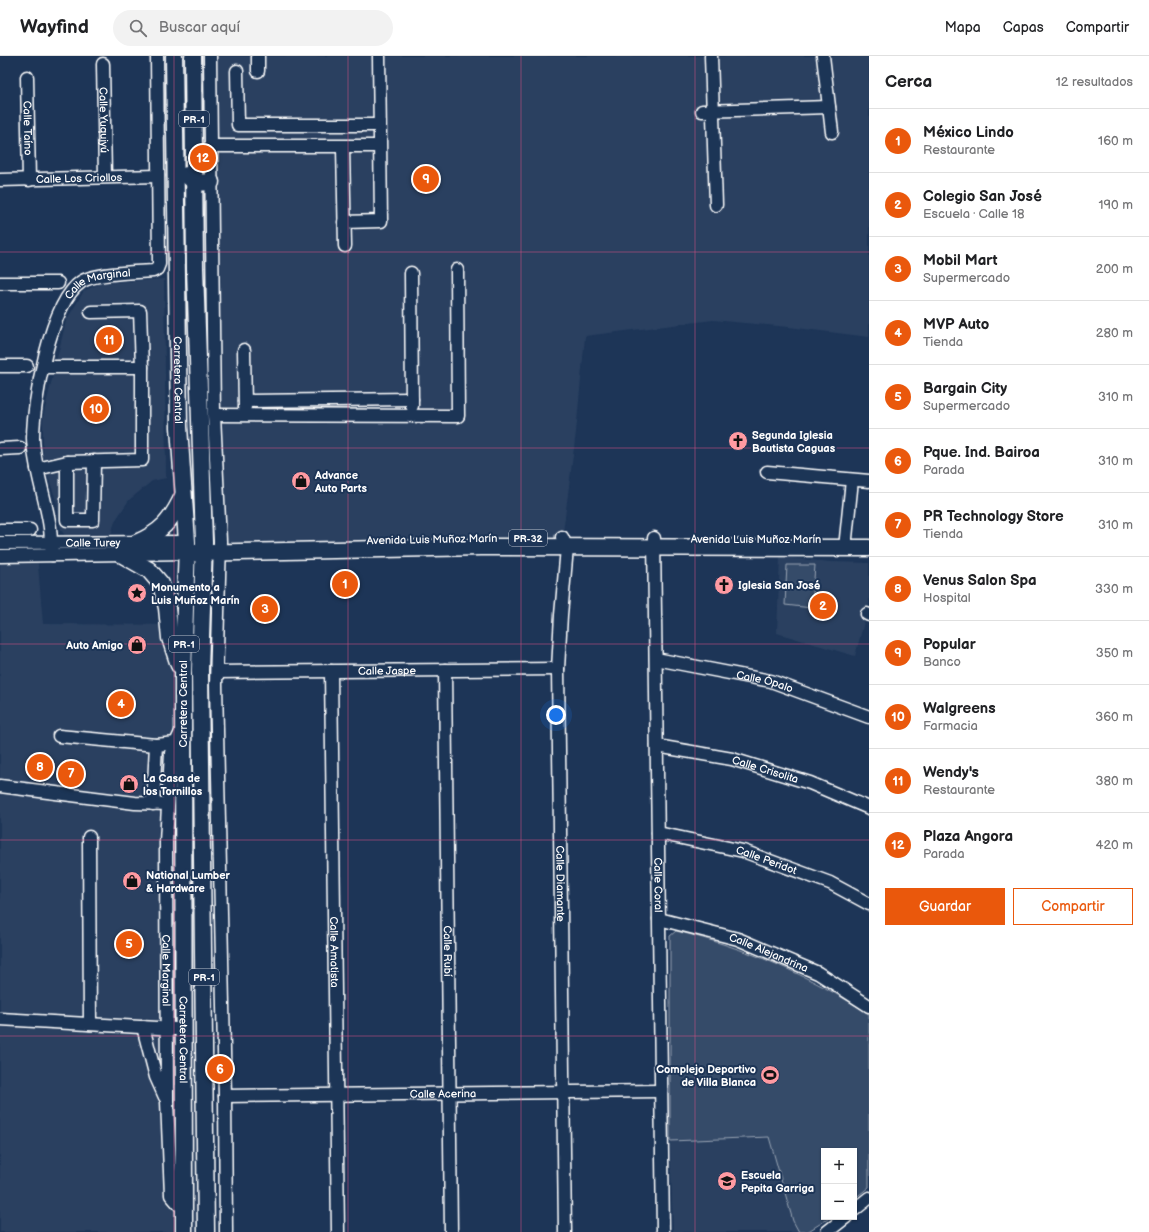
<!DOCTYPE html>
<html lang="es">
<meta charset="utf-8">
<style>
:root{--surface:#fff;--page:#f2f2f2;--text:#202124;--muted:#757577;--line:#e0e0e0;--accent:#ea580c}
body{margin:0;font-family:"Balsamiq Sans",sans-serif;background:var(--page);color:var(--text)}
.controls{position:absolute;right:12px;bottom:12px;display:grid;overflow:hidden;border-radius:0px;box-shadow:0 1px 3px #0004}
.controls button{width:36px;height:36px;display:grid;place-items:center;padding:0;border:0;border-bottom:1px solid var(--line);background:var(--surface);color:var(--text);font:20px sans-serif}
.you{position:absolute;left:556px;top:659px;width:14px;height:14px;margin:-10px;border:3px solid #fff;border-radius:50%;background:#1a73e8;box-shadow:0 0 0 6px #1a73e833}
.badge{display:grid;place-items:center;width:26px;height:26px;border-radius:50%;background:var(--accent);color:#fff;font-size:13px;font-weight:700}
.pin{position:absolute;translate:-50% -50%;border:2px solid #fff;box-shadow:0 1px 4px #0006}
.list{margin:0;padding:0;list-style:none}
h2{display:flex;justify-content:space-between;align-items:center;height:52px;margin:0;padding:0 16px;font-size:17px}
h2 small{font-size:13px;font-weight:400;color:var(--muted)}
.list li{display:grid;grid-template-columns:26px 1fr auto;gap:12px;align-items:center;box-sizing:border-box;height:64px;padding:0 16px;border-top:1px solid var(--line)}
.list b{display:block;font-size:15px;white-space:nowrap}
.list p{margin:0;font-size:13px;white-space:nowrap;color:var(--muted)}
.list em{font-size:13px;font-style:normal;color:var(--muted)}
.actions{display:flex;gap:8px;padding:12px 16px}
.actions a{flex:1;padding:9px 0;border:1px solid var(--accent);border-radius:0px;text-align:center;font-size:14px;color:var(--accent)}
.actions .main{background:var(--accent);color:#fff}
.icon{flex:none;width:22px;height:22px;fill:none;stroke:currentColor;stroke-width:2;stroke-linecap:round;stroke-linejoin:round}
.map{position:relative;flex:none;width:869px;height:1176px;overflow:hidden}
header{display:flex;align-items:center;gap:24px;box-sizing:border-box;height:56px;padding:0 20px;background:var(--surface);border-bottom:1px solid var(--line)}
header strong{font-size:19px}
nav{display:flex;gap:22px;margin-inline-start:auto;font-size:14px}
.search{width:280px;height:36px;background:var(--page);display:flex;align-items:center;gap:10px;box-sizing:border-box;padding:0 14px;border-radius:22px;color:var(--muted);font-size:15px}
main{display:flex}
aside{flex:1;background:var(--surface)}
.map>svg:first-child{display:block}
.built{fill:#2a4161}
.green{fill:#364b69;stroke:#9aa5b4}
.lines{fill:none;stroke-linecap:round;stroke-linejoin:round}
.minor-casing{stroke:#fff;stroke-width:15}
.major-casing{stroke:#fff;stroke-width:19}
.minor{stroke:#1d3557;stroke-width:12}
.major{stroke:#1d3557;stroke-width:16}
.grid{fill:none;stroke:#d15284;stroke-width:1;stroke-opacity:0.55}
.labels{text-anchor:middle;stroke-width:4;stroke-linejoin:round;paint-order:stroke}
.shield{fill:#1d3557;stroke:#bbc2cd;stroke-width:1}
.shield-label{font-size:10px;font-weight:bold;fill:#fff}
.street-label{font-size:11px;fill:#fff;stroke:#1d3557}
.poi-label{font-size:11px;font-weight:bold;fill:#fff;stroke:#1d3557;text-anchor:start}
</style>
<header>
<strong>Wayfind</strong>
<div class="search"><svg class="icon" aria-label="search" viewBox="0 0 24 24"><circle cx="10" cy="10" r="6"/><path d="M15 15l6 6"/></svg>Buscar aquí</div>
<nav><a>Mapa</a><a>Capas</a><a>Compartir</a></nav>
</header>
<main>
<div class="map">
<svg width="869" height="1176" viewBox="0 0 869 1176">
<rect width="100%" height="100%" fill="#1d3557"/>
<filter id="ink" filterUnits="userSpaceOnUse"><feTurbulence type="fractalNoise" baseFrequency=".025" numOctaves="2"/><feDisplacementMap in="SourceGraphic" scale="8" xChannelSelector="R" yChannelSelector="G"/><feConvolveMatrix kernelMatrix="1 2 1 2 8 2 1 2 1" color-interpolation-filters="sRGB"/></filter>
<g filter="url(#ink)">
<!-- built -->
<g class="built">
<path d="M184 0H869V281L789 271 713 264 585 280 576 376 561 492 188 500Z"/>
<path d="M164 223 166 422 152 425 129 444 115 465 110 482 66 481 61 474 57 447 43 405V361L66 265 84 235 101 227Z"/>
<path d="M0 498H37L43 568 190 569 198 1176H0Z"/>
<path d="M780 501 830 506 869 507V547L855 600 777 577Z"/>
<path d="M769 1081 793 1165 799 1176H673L670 1085Z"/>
</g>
<!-- green -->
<g class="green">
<path d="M787 509H815L812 552 785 549Z"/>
<path d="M676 875C747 892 807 918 869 958V1131L854 1143V1095H824V1161H831L807 1176H799L793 1165 769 1081 670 1085V880Z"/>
</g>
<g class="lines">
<defs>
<g id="minor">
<path d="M210 0 214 359 220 485 216 629 225 1040 226 1176"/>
<path d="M258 0V15"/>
<path d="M711 0 716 149"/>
<path d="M823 0 832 76"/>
<path id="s1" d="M103 8 105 120"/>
<path d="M237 15 238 69H379"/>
<path id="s2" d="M27 21 29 124"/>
<path d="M702 55 829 51"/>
<path d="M210 90H379"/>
<path d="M343 91 345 190"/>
<path id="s3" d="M0 124 158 120"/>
<path d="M344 166 381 165 379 0"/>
<path d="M411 217 412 350"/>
<path d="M0 227H58"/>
<path d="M91 256 140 255 142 311"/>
<path d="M244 294 245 351"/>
<path d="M0 310H27"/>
<path d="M245 345 412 343"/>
<path d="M214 359 458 360 457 214"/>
<path d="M0 393 20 392"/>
<path d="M67 406V464H93L94 405"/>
<path d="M37 413 67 406 142 404V311H43"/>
<path d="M767 416 869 425"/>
<path d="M0 474H30"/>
<path id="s4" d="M562 481 567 492 561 559 558 613 565 1176"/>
<path id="s5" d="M654 482 663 1176"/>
<path id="s6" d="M0 487 187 486"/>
<path d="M845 492 852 424"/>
<path id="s7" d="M52 499C51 490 51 481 50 472 46 442 34 413 33 382 33 346 50 247 81 226 93 217 137 216 153 215L157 213 159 208 157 0"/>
<path d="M0 500 187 497"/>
<path d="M867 558 869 559"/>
<path id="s8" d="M656 603 771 625 869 661"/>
<path id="s9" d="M445 614 451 1176"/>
<path id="s10" d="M331 615 338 1176"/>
<path id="s11" d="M217 616 558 613"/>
<path id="s12" d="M182 674 171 697 166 786 167 1045 171 1139 184 1154"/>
<path d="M59 680 156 689"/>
<path id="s13" d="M657 690 732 703 810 727 869 752"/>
<path d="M0 730 135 747 168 748"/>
<path d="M153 748 156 689 176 687"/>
<path id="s14" d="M658 777 743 795 830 827 869 848"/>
<path d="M89 781 90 968"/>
<path id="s15" d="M659 863 738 883 818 917 869 950"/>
<path d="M0 963 175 973"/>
<path d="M143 971 156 1021 165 1041"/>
<path id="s16" d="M225 1040 660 1035"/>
<path d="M854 1154 869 1142"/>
<path d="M827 1176 846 1161"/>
</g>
<g id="major">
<path id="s17" d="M174 0 179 371 187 486 183 619 184 1176"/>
<path d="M193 0 195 212 204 486 200 614 206 1176"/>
<path d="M187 119 195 127 211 126"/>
<path d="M136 487C162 476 171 465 183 440"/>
<path d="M195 497 481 491 869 492"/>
<path d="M121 498 149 514 161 528 167 552 170 582 179 609"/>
</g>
</defs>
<!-- minor casing -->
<use href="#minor" class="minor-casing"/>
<!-- major casing -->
<use href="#major" class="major-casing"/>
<!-- minor -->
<use href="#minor" class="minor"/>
<!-- major -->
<use href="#major" class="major"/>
</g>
</g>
<!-- grid -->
<path class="grid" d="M174 0V1176M348 0V1176M521 0V1176M695 0V1176M0 196H869M0 392H869M0 588H869M0 784H869M0 980H869"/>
<!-- icons -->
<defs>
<symbol id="church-disc" viewBox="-11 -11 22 22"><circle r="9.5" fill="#ff9aa2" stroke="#1d3557"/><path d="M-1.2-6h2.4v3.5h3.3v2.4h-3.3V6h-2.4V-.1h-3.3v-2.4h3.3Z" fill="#111"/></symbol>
<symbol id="shop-disc" viewBox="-11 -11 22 22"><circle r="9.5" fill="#ff9aa2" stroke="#1d3557"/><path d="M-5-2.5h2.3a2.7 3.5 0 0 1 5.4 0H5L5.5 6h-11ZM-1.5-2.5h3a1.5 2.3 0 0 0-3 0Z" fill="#111"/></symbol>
<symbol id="sight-disc" viewBox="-11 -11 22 22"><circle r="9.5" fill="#ff9aa2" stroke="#1d3557"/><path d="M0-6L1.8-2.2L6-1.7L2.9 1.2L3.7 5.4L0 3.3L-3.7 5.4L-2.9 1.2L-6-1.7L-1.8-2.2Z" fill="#111"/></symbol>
<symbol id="stadium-disc" viewBox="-11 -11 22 22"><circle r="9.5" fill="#ff9aa2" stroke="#1d3557"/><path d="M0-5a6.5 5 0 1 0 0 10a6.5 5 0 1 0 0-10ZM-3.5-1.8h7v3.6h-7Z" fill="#111"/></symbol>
<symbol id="school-disc" viewBox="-11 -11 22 22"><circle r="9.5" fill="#ff9aa2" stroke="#1d3557"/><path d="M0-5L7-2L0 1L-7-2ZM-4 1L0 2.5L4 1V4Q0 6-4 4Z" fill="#111"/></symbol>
</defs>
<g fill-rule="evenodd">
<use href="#church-disc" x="727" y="374" width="22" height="22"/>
<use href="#shop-disc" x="290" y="414" width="22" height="22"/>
<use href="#church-disc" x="713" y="518" width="22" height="22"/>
<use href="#sight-disc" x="126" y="526" width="22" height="22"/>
<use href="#shop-disc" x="126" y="578" width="22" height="22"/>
<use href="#shop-disc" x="118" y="717" width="22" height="22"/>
<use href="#shop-disc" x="121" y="814" width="22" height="22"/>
<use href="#stadium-disc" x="759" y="1008" width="22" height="22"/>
<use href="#school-disc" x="716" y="1114" width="22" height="22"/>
</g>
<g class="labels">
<!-- shield labels -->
<g class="shield">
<rect x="179" y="55" width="30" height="16" rx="3"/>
<rect x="509" y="474" width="38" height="16" rx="3"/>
<rect x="169" y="580" width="30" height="16" rx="3"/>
<rect x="189" y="913" width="30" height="16" rx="3"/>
</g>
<g class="shield-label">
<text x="194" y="67">PR-1</text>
<text x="528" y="486">PR-32</text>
<text x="184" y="592">PR-1</text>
<text x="204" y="925">PR-1</text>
</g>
<!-- street labels -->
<g class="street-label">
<text dy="4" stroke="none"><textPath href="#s1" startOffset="56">Calle Yuquiyú</textPath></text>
<text dy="4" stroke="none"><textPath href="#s2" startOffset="51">Calle Taíno</textPath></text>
<text dy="4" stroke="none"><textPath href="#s3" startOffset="79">Calle Los Criollos</textPath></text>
<text dy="4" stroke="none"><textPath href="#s7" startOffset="300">Calle Marginal</textPath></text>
<text dy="4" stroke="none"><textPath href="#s17" startOffset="324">Carretera Central</textPath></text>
<text transform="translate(432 483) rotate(-1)" y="4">Avenida Luis Muñoz Marín</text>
<text x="756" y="487">Avenida Luis Muñoz Marín</text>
<text dy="4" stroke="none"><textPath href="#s6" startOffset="93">Calle Turey</textPath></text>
<text dy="4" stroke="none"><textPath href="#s11" startOffset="170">Calle Jaspe</textPath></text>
<text dy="4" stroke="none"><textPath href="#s8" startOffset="111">Calle Ópalo</textPath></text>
<text transform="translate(183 648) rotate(-90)" y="4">Carretera Central</text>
<text dy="4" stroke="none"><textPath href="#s13" startOffset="111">Calle Crisolita</textPath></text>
<text dy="4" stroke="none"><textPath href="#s14" startOffset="112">Calle Peridot</textPath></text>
<text dy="4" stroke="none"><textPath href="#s4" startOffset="348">Calle Diamante</textPath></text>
<text dy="4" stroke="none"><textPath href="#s5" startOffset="347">Calle Coral</textPath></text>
<text dy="4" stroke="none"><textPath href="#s9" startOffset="281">Calle Rubí</textPath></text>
<text dy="4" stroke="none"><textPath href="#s10" startOffset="281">Calle Amatista</textPath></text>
<text dy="4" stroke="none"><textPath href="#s15" startOffset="115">Calle Alejandrina</textPath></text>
<text dy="4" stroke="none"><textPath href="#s12" startOffset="243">Calle Marginal</textPath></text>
<text dy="4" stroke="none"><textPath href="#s17" startOffset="984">Carretera Central</textPath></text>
<text dy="4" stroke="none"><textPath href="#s16" startOffset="218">Calle Acerina</textPath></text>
</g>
<!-- poi labels -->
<g class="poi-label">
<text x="752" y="383">Segunda Iglesia<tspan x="752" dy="13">Bautista Caguas</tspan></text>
<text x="315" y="423">Advance<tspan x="315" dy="13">Auto Parts</tspan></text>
<text x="738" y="533">Iglesia San José</text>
<text x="151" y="535">Monumento a<tspan x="151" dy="13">Luis Muñoz Marín</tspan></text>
<text x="123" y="593" text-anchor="end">Auto Amigo</text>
<text x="143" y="726">La Casa de<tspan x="143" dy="13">los Tornillos</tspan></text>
<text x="146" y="823">National Lumber<tspan x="146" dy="13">&amp; Hardware</tspan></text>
<text x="756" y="1017" text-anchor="end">Complejo Deportivo<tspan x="756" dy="13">de Villa Blanca</tspan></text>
<text x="741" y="1123">Escuela<tspan x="741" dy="13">Pepita Garriga</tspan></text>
</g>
</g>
</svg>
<div class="controls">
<button>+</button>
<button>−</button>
</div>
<div class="you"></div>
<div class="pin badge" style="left:345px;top:528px">1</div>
<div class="pin badge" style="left:823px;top:550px">2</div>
<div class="pin badge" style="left:265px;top:553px">3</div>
<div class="pin badge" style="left:121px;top:648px">4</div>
<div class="pin badge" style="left:129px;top:888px">5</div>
<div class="pin badge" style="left:220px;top:1013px">6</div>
<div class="pin badge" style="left:71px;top:718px">7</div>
<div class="pin badge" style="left:40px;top:711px">8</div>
<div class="pin badge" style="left:426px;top:123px">9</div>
<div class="pin badge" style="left:96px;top:353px">10</div>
<div class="pin badge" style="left:109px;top:284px">11</div>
<div class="pin badge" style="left:203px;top:102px">12</div>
</div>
<aside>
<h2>Cerca<small>12 resultados</small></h2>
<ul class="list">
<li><span class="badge">1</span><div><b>México Lindo</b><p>Restaurante</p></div><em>160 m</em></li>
<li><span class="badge">2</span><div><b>Colegio San José</b><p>Escuela · Calle 18</p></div><em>190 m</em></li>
<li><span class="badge">3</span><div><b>Mobil Mart</b><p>Supermercado</p></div><em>200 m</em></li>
<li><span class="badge">4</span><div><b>MVP Auto</b><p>Tienda</p></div><em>280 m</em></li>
<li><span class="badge">5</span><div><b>Bargain City</b><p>Supermercado</p></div><em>310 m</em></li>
<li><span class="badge">6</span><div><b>Pque. Ind. Bairoa</b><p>Parada</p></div><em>310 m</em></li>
<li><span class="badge">7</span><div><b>PR Technology Store</b><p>Tienda</p></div><em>310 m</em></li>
<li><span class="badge">8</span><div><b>Venus Salon Spa</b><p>Hospital</p></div><em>330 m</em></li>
<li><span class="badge">9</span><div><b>Popular</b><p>Banco</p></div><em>350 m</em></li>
<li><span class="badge">10</span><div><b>Walgreens</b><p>Farmacia</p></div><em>360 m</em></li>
<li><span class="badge">11</span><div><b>Wendy's</b><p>Restaurante</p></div><em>380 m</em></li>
<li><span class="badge">12</span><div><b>Plaza Angora</b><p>Parada</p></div><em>420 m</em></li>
</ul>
<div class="actions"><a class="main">Guardar</a><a>Compartir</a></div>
</aside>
</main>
